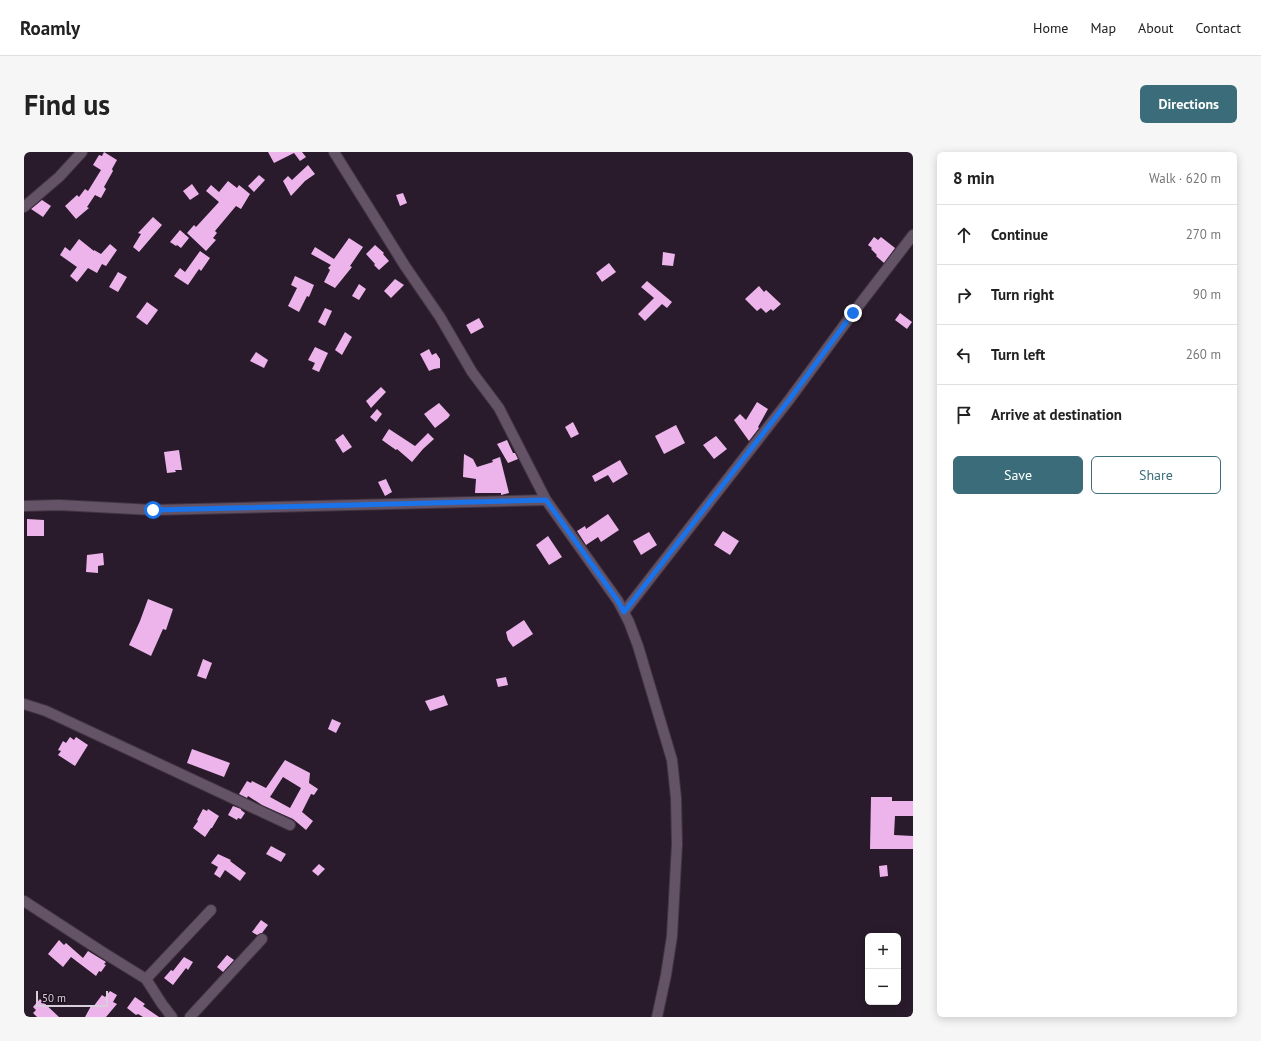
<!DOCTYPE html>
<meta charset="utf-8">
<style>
:root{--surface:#fff;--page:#f6f6f6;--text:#222;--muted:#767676;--line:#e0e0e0;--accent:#3a6d79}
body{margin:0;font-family:"PT Sans",sans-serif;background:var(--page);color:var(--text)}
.controls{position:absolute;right:12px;bottom:12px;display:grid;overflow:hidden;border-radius:6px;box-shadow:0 2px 10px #0003}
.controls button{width:36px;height:36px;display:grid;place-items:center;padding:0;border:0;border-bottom:1px solid var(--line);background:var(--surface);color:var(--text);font:20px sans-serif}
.scale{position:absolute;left:12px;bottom:10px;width:72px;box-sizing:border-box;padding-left:4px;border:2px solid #d9cfda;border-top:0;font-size:11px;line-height:14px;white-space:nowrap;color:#d9cfda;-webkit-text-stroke:3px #201221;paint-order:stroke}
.stop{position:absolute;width:12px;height:12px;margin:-9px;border:3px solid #1a73e8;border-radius:50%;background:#fff}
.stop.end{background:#1a73e8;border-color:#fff;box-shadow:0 1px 4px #0008}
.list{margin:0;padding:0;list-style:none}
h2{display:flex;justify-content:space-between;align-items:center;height:52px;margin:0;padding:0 16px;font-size:17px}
h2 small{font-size:13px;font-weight:400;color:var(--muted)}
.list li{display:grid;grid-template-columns:26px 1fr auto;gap:12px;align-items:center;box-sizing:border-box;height:60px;padding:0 16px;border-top:1px solid var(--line)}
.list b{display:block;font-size:15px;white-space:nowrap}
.list em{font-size:13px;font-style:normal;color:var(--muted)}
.actions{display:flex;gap:8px;padding:12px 16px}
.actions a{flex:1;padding:9px 0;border:1px solid var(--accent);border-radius:6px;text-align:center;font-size:14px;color:var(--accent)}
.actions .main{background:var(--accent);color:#fff}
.icon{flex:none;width:22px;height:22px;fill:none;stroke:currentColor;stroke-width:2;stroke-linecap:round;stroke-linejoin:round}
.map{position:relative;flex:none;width:889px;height:865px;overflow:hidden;border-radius:6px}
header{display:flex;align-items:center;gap:24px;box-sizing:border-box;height:56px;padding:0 20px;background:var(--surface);border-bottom:1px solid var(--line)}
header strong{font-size:19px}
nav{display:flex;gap:22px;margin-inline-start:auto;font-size:14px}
.intro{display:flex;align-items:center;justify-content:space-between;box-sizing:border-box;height:96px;padding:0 24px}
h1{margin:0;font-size:28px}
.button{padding:10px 18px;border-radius:6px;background:var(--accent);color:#fff;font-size:14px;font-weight:700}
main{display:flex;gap:24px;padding:0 24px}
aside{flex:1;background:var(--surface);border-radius:6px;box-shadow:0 2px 10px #0003}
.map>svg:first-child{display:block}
.building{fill:#edb4ec;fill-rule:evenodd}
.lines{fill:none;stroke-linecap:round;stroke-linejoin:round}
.minor-casing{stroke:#423543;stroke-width:12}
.minor{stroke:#645366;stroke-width:10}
.route{stroke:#1a73e8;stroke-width:5}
</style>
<header>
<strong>Roamly</strong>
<nav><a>Home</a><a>Map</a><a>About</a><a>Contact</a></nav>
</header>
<div class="intro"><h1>Find us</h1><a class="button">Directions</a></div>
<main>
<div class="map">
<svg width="889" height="865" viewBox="0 0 889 865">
<rect width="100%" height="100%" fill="#291b2b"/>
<!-- building -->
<g class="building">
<path d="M80 0 93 8 88 17 89 19 80 35 82 37 77 46 71 43 63 55 65 56 52 67 41 54 53 43 55 45 61 37 64 39 77 18 69 13 75 3 78 4Z"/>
<path d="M244 0H278L282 5 276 9 270 1 250 11Z"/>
<path d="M284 13 291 22 281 29 267 44 259 29 264 24 268 28Z"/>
<path d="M235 23 241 28 230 40 224 34Z"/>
<path d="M204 29 213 36 215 33 226 42 217 57 212 54 191 79 193 81 189 86 192 88 182 99 163 81 170 73 172 75 195 50 182 39 187 33 195 40Z"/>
<path d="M168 32 175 42 166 48 159 39Z"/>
<path d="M379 41 383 51 376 54 372 43Z"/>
<path d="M18 48 27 54 19 65 7 57Z"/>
<path d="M129 65 138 73 115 100 109 95 117 82 114 81Z"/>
<path d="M156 78 165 86 157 96 153 93 152 94 146 90Z"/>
<path d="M850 85 854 88 857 85 871 96 860 111 852 104 853 103 847 97 848 96 844 93Z"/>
<path d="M325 86 339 95 326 114 328 115 311 136 300 130 306 118 304 116 307 113 287 102 291 95 310 107Z"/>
<path d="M55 87 70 99V98L77 102 86 92 93 98 82 114 78 112 73 121 64 116 53 130 46 124 53 115 36 103 41 95 46 99Z"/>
<path d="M351 93 360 101 359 102 365 109 355 118 350 113 351 112 342 102Z"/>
<path d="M176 99 186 106 177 119 175 117 164 133 150 124 156 116 161 120Z"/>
<path d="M639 100 651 102 649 114 638 113Z"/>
<path d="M585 111 592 120 578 130 572 121Z"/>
<path d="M94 120 103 125 94 140 85 135Z"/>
<path d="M271 124 290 133 285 145 283 144 275 160 264 154 273 136 267 133Z"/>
<path d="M371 127 380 133 367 146 360 139Z"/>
<path d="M623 129 648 150 643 156 638 152 621 169 614 162 630 146 617 135Z"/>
<path d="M335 132 342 137 335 148 328 144Z"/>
<path d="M735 134 740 140 742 138 757 152 749 159 747 157 742 161 737 156 733 159 721 147Z"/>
<path d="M123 150 134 158 123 173 112 165Z"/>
<path d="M301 156 308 159 301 174 294 170Z"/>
<path d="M876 161 888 170 883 177 871 168Z"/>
<path d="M455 166 460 175 447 182 442 173Z"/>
<path d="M321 180 328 185 318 203 311 198Z"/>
<path d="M291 195 304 201 295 220 288 217 291 211 284 208Z"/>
<path d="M405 197 408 203 412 201 416 207V216L410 217 405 219 396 202Z"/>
<path d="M232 200 244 208 240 216 226 209Z"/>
<path d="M357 235 362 240 347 256 342 249Z"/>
<path d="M733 250 744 257 734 275 735 276 725 289 710 268 716 262 722 268Z"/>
<path d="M415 251 426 263 424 266 411 276 400 262Z"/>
<path d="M353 257 358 262 352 270 346 265Z"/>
<path d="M549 270 555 282 547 286 541 275Z"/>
<path d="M652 273 661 291 640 302 631 284Z"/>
<path d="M365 277 391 294 404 281 410 287 399 297 388 310 373 297 372 298 358 288Z"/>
<path d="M319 282 328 295 319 301 311 288Z"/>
<path d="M692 284 703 297 690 307 679 293Z"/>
<path d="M483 288 489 301H491L494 307 484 311 473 292Z"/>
<path d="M155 298 158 318H151L152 320 143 321 140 300Z"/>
<path d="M440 302 449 307 453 315 469 310 468 308 476 305 485 341 477 343V341H451L452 327 439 325Z"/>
<path d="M596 308 604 322 589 331 584 323 571 330 568 324Z"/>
<path d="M362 327 368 340 361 344 354 330Z"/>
<path d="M584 362 595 378 577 390 574 385 562 393 553 379 561 374 562 377Z"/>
<path d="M3 367 20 368V384H3Z"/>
<path d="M699 379 715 389 706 403 690 393Z"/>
<path d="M625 380 633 393 617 403 609 389Z"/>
<path d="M524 384 538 405 525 413 512 393Z"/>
<path d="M79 401 80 413 74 414V421L62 420 63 403Z"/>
<path d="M124 447 149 457 142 478 139 477 127 504 105 493 116 469Z"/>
<path d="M500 468 509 482 489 495 484 488 482 480Z"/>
<path d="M179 507 188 511 182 527 173 524Z"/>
<path d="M482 525 484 533 474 535 472 527Z"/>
<path d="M420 543 424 553 406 559 401 549Z"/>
<path d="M308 567 317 571 312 581 304 577Z"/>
<path d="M46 585 50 588 52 585 64 593 51 614 34 603 37 599 34 598 39 589 42 591Z"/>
<path d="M168 597 206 611 200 625 163 611Z"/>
<path d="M261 608 286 621 285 631 294 637 290 643 287 642 278 660 289 669 282 678 269 667 238 653 224 644 223 646 215 642 223 629 227 631 228 629 242 636ZM259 625 277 636 266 656 246 645Z"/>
<path d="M847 645H868V649H889V664H871L870 683 889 684V697H846Z"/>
<path d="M209 654 217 657V658L221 661 217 667 214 666 213 668 204 663Z"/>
<path d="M179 657 183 659 184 657 195 664 188 676H187L181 685 169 676 174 669 173 668Z"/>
<path d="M247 694 262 702 257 710 242 702Z"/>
<path d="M194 702 207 708 206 709 222 721 216 729 201 718 196 726 190 722 194 715 187 711Z"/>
<path d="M295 712 301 717 294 724 288 719Z"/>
<path d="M863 713 864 724 856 725 855 714Z"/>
<path d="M237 768 244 773 238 781 233 783 228 780Z"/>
<path d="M35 788 40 793 42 791 59 806 64 799 82 810 80 812 82 813 77 820 75 819 72 824 47 805 39 815 24 802Z"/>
<path d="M203 803 210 808 199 820 193 815Z"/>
<path d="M160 805 169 810 164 818 162 816 149 833 140 826 147 818 149 819Z"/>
<path d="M86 839 93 843 89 850 93 852 82 865H61L67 854 69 855 78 843 81 845Z"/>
<path d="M111 845 121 852 119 854 135 865H119L114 862 112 863 103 856Z"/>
<path d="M16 847 35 865H13L9 861 12 858 9 855Z"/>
</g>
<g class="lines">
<defs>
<g id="minor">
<path d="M310 0 381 114 416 165 448 220 475 256 522 348 594 449 605 470 614 494 648 608 652 646 653 692 648 784 642 823 633 865"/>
<path d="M0 55 35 25 58 0"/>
<path d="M0 354 35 353 129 358 522 348"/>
<path d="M600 460 765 248 829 161 889 83"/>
<path d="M0 552 22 559 266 673"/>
<path d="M0 749 80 801 122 827 138 852 148 865"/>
<path d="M122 827 187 758"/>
<path d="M166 865 238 787"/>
</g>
</defs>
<!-- minor casing -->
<use href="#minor" class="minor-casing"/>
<!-- minor -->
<use href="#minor" class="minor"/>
</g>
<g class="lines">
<!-- route -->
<path class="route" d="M129 358 522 348 594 449 600 460 765 248 829 161"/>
</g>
</svg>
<div class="controls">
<button>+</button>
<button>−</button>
</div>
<div class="scale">50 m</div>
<div class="stop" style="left:129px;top:358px"></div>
<div class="stop end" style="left:829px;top:161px"></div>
</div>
<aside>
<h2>8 min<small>Walk · 620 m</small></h2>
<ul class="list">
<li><svg class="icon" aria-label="ahead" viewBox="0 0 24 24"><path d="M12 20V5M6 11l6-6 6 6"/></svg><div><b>Continue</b></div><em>270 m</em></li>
<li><svg class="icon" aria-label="right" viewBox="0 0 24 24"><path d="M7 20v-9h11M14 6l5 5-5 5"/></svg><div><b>Turn right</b></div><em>90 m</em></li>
<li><svg class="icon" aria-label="left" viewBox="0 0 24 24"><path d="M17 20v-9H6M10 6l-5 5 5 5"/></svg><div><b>Turn left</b></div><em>260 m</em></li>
<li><svg class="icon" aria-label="arrive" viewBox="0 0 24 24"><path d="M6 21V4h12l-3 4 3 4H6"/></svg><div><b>Arrive at destination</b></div></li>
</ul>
<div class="actions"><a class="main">Save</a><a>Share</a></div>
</aside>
</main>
